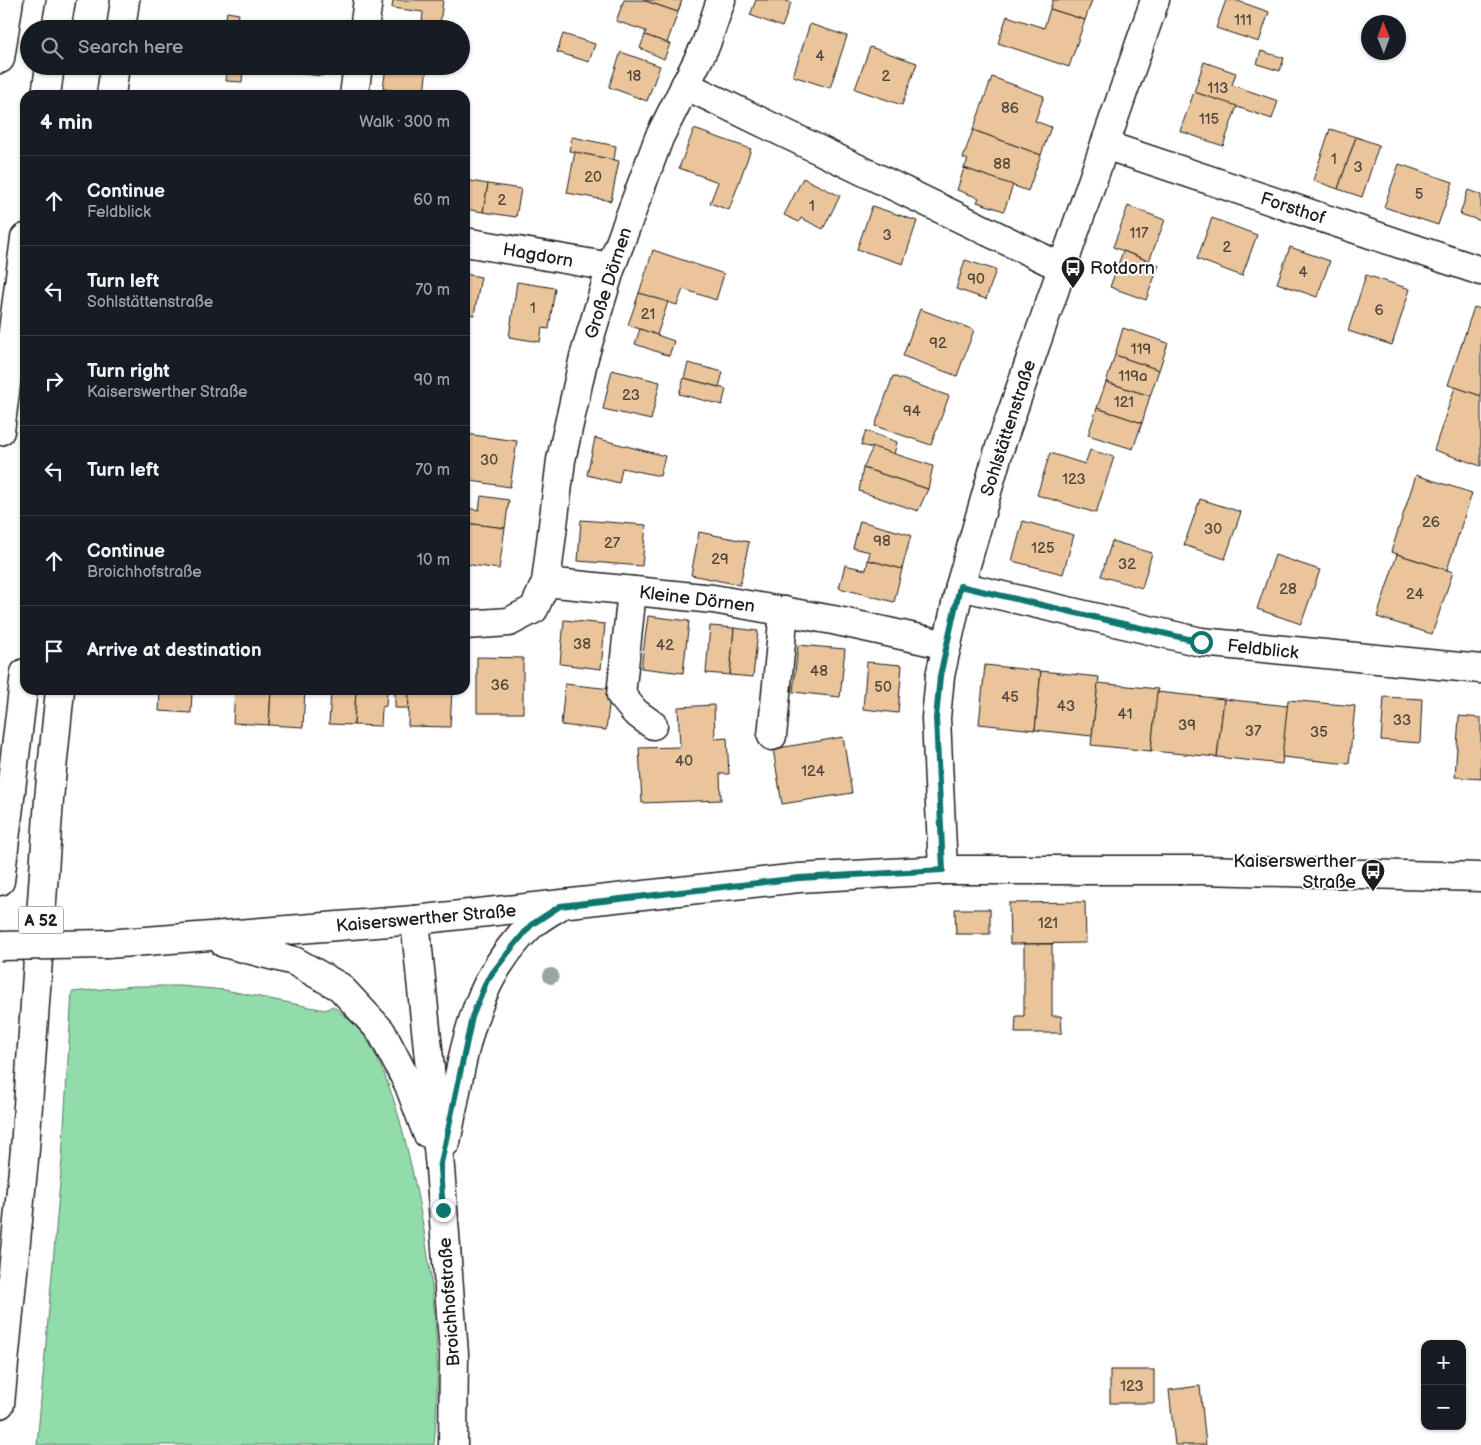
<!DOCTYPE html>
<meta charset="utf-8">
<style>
:root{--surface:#171b24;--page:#242831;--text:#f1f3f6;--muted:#9ea1a6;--line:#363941}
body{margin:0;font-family:"Balsamiq Sans",sans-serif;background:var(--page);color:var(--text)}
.controls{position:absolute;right:15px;bottom:15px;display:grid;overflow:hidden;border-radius:10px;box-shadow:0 1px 4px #0004}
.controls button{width:45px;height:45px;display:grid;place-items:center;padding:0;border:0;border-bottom:1px solid var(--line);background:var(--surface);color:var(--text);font:25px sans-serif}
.compass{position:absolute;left:1361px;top:15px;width:45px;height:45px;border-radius:50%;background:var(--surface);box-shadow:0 1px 4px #0004;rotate:359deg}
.stop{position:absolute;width:15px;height:15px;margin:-11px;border:4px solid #0f766e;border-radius:50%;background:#fff}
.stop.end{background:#0f766e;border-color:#fff;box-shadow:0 1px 5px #0008}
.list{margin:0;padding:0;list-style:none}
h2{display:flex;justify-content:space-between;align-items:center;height:65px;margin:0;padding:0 20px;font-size:21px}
h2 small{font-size:16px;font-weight:400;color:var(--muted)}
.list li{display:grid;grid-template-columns:32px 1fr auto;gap:15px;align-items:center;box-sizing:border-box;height:90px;padding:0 20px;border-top:1px solid var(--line)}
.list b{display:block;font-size:19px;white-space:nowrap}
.list p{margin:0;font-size:16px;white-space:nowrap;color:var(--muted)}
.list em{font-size:16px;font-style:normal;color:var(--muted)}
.icon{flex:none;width:28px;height:28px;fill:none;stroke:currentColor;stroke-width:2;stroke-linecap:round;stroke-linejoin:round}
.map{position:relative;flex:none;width:1481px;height:1445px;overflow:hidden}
.search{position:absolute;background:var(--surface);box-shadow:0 1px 4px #0004;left:20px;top:20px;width:450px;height:55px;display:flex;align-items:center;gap:12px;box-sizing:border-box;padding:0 18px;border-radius:28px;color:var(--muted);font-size:19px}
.panel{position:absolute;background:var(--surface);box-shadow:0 1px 4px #0004;left:20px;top:90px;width:450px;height:605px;border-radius:15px}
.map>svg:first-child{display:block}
.green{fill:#92dbab;stroke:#577c64}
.building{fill:#eac49a;stroke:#1c1c1c}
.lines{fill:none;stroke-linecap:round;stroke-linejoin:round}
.minor-casing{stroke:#1c1c1c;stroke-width:31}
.major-casing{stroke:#1c1c1c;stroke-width:31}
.highway-casing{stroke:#1c1c1c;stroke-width:31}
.minor{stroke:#fff;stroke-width:28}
.major{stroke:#fff;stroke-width:28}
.highway{stroke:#fff;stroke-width:28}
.major-bridge-casing{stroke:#1c1c1c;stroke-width:31;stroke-linecap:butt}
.major-bridge{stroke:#fff;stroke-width:28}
.tree{fill:#99a79e}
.route{stroke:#0f766e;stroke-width:6}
.labels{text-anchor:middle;stroke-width:4;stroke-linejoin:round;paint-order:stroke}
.number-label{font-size:15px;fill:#50463c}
.shield{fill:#fff;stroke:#606060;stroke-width:1}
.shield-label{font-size:16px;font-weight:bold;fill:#1c1c1c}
.street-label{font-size:18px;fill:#1c1c1c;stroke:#fff}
.poi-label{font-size:18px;fill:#1c1c1c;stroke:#fff;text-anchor:start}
</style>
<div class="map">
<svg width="1481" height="1445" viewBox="0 0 1481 1445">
<rect width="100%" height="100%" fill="#fff"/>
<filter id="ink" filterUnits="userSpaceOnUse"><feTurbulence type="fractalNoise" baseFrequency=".02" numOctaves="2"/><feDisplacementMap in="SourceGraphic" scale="10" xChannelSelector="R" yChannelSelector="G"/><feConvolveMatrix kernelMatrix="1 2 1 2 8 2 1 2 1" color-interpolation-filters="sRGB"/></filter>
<g filter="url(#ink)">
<!-- green -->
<path class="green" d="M134 986H181L225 990 325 1010 333 1006C345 1016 360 1028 368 1041 391 1081 402 1125 412 1170 432 1259 443 1353 434 1445H37L62 1160 72 992Z"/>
<!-- building -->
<g class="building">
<path d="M393 0H443L440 24 422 22 423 12 392 8Z"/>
<path d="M624 0H643L678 12 667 43 645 35 646 31 616 21Z"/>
<path d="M643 0H682L678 12Z"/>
<path d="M756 0H784L791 3 782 27 750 15Z"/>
<path d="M1053 0H1092L1085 20 1050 9Z"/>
<path d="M1226 0H1235L1269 12 1259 42 1216 28Z"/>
<path d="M1050 9 1085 20 1069 67 998 43 1007 16 1044 28Z"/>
<path d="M227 12 239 14 237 24 225 23Z"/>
<path d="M810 24 847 36 830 88 793 76Z"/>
<path d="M563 34 595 44 589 62 557 52Z"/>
<path d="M645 35 670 44 664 59 640 48Z"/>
<path d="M870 47 917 63 902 105 855 89Z"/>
<path d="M1261 51 1284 58 1280 71 1257 64Z"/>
<path d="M621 52 660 66 647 101 609 87Z"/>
<path d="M1204 62 1236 73 1232 85 1278 101 1272 119 1194 92Z"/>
<path d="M278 66H324L322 76 278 71Z"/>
<path d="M386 66H427L424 94 383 89Z"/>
<path d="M227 68 243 69 242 82 226 81Z"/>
<path d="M992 77 1044 96 1035 121 1051 127 1041 155 973 130Z"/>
<path d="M1194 92 1237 106 1223 146 1180 131Z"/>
<path d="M694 129 751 149 729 210 710 203 718 182 679 168Z"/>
<path d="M1330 129 1356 137 1338 189 1313 180Z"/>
<path d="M973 130 1041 155 1028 191 964 168 968 160 963 158Z"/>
<path d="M572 137 616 146 614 160 569 151Z"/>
<path d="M1356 137 1379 145 1362 197 1338 189Z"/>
<path d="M575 152 619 161 611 201 567 193Z"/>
<path d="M1399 164 1453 182 1438 225 1384 207Z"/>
<path d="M964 168 1013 185 1004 211 977 202 979 198 957 190Z"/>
<path d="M803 178 840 196 823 229 801 218 799 222 784 215Z"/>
<path d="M465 180 488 184 483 212 465 209Z"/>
<path d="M488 184 521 189 516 217 483 212Z"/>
<path d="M1468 190 1481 195V221L1460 214Z"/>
<path d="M872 206 917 221 903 264 857 249Z"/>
<path d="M1128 206 1165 220 1149 261 1113 247Z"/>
<path d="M1212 218 1257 235 1242 276 1197 259Z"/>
<path d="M1290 247 1330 261 1317 297 1277 283Z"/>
<path d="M653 250 724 274 716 300 683 289 677 305 639 293Z"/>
<path d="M1123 251 1159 265 1146 300 1110 287Z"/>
<path d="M965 260 996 270 986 299 956 289Z"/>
<path d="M465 274 481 277 474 315 469 314 467 328Z"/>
<path d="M1366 275 1410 289 1392 345 1348 331Z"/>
<path d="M517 282 555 288 549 329 542 328 540 342 509 337Z"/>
<path d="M639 293 668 302 657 335 628 325Z"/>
<path d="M1474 307 1481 309V396L1448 385Z"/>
<path d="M920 309 974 330 957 376 903 356Z"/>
<path d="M1123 328 1168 343 1159 370 1115 355Z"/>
<path d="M640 329 674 341 669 356 635 344Z"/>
<path d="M1115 355 1159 370 1150 396 1106 382Z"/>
<path d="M688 363 723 372 719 387 684 378Z"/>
<path d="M612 370 660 382 651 420 603 409Z"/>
<path d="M893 376 949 396 931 445 875 426Z"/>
<path d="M684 378 726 389 722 405 679 394Z"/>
<path d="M1106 382 1150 396 1142 423 1097 408Z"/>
<path d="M1455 387 1481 396V466L1434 450Z"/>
<path d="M1097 408 1142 423 1133 449 1088 435Z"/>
<path d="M866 431 897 442 894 454 861 445Z"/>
<path d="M466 434 517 441 510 487 465 480Z"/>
<path d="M595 438 665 456 660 476 622 468 619 483 587 475Z"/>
<path d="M873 447 933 466 928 489 863 468Z"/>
<path d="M1090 450 1114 457 1096 513 1037 495 1050 453 1085 464Z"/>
<path d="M863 468 928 489 918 511 859 491Z"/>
<path d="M1416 475 1472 493 1447 570 1391 552Z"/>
<path d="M481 496 509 500 505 528 465 523V508L479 510Z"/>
<path d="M1200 499 1241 512 1225 559 1184 545Z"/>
<path d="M581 520 646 525 642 566 578 561Z"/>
<path d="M860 521 911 535 902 569 868 560 870 552 853 548Z"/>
<path d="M1023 521 1074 535 1063 574 1012 561Z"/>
<path d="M465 523 505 528 499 569 465 564Z"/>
<path d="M699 532 749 542 740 585 691 575Z"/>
<path d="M1112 541 1152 553 1142 588 1101 576Z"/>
<path d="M1397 554 1453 572 1432 634 1377 617Z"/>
<path d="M1275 555 1320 570 1301 624 1257 609Z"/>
<path d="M868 560 902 569 894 602 839 588 845 565 866 570Z"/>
<path d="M648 616 689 621 683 673 641 668Z"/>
<path d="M564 620 605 624 601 669 560 664Z"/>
<path d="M710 626 734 628 730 675 706 673Z"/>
<path d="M734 628 758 631 753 677 730 675Z"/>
<path d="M798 645 845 649 840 697 793 692Z"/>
<path d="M477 657 523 658V713H477Z"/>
<path d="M867 662 902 665 898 713 863 709Z"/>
<path d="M985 665 1041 671 1035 730 979 724Z"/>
<path d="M1041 671 1099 677 1092 736 1035 730Z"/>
<path d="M1098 683 1158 689 1151 751 1091 745Z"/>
<path d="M565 684 611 689 606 730 561 725Z"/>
<path d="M160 690H192L191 713 159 711Z"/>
<path d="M235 690H271L269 725 233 723Z"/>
<path d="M271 690H305L303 727 269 725Z"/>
<path d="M331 690H356L354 725 329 724Z"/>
<path d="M356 690H387L386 706 382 707 381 726 354 725Z"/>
<rect x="395" y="690" width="14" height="18"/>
<path d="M409 690H452L450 727 408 726Z"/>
<path d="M1157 692 1224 699 1217 757 1151 751Z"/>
<path d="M1384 697 1422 699 1420 743 1381 740Z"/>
<path d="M1224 699 1288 706 1282 764 1217 757Z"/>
<path d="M1288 700 1355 706 1349 764 1282 757Z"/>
<path d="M714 705 715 739 727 738 729 774H720L721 800 642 803 639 748 680 747 678 707Z"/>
<path d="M1459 716 1481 718V779L1455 777Z"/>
<path d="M843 737 852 793 782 804 773 749Z"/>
<path d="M1085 902 1086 943 1010 944 1009 903Z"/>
<path d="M955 909H990V934H956Z"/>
<path d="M1024 944H1052V1016H1061L1062 1033H1015L1016 1016H1024Z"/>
<rect x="1110" y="1370" width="44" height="33"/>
<path d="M1200 1386 1206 1445H1175L1169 1390Z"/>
</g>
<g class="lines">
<defs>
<g id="minor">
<path d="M364 29 368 0"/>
<path d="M685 85 1061 267"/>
<path d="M354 95 358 66"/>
<path d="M1105 145 1481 271"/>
<path d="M465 242 611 267"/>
<path d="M546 582 561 460 584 357 611 267 659 138 706 44 721 0"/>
<path d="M960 586 1201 642 1481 669"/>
<path d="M632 591 621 695 635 712 653 725"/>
<path d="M465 625 509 622 534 609 546 582 713 599 833 620 947 645"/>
<path d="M772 736 784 611"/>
<path d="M943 870 936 718 940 676 960 586 999 450 1155 0"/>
</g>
<g id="major">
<path d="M415 920 440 1168 454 1354 453 1445"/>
<path d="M224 943 294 961 340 987 381 1031 409 1085 427 1133"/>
<path d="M107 944 415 920 799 878 943 870H1202L1481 877"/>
<path d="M446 1142C463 1062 468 985 531 925 539 918 550 912 559 906"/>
</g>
<g id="highway">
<path d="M56 29 61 0"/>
<path d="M121 29 125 0"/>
<path d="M0 59 9 0"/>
<path d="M46 95 50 66"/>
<path d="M111 95 115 66"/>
<path d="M0 431 25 238"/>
<path d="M0 881 25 673"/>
<path d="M0 1404 25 1149 49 799 60 690"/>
</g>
</defs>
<!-- minor casing -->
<use href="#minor" class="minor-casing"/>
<!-- major casing -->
<use href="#major" class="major-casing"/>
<!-- highway casing -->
<use href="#highway" class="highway-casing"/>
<!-- minor -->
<use href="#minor" class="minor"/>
<!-- major -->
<use href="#major" class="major"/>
<!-- highway -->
<use href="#highway" class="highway"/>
<defs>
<path id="major-bridge" d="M0 946 107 944"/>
</defs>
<!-- major-bridge casing -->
<use href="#major-bridge" class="major-bridge-casing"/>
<!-- major-bridge -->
<use href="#major-bridge" class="major-bridge"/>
</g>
<!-- trees -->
<circle class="tree" cx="551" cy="976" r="8"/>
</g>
<g class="lines" filter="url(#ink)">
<!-- route -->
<path class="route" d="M443 1210 440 1168 472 1017 487 980 511 949 531 925 560 906 799 878 943 870 936 718 940 676 960 586 1201 642"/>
</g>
<!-- icons -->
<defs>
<symbol id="bus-pin" viewBox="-11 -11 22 30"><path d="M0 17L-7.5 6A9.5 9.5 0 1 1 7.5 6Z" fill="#1c1c1c" stroke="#fff"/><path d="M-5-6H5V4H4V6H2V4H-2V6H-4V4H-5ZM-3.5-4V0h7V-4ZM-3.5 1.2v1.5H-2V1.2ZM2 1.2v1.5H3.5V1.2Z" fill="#fff"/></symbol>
</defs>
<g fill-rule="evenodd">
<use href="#bus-pin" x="1059" y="254" width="28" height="38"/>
<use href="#bus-pin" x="1359" y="857" width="28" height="38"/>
</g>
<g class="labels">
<!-- number labels -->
<g class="number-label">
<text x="1243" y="25">111</text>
<text x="820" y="61">4</text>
<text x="634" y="81">18</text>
<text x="886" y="81">2</text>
<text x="1218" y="93">113</text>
<text x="1010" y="113">86</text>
<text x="1209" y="124">115</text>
<text x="1334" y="164">1</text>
<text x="1002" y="169">88</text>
<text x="1358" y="172">3</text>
<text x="593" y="182">20</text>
<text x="1419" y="199">5</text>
<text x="502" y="205">2</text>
<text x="812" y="211">1</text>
<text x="1139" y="238">117</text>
<text x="887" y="240">3</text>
<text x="1227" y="252">2</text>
<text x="1303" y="277">4</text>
<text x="976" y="284">90</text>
<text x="533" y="313">1</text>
<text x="1379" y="315">6</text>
<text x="648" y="319">21</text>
<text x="938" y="348">92</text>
<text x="1141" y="354">119</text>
<text x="1133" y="381">119a</text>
<text x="631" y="400">23</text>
<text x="1124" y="407">121</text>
<text x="912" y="416">94</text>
<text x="489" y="465">30</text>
<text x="1074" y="484">123</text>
<text x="1431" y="527">26</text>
<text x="1213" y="534">30</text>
<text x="882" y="546">98</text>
<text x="612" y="548">27</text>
<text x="1043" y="553">125</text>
<text x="720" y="564">29</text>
<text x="1127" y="569">32</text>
<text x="1288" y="594">28</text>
<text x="1415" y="599">24</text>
<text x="582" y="649">38</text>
<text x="665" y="650">42</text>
<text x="819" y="676">48</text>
<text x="500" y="690">36</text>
<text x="883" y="692">50</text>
<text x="1010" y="702">45</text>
<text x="1066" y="711">43</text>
<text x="1125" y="719">41</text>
<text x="1402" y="725">33</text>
<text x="1187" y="730">39</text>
<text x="1253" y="736">37</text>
<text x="1319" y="737">35</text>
<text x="684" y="766">40</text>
<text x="813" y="776">124</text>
<text x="1048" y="928">121</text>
<text x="1132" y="1391">123</text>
</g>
<!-- shield labels -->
<rect class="shield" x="18.5" y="906.5" width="45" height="27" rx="4"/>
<g class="shield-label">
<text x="41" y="926">A 52</text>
</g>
<!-- street labels -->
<g class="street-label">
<text transform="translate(1293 208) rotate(18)" y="6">Forsthof</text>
<text transform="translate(538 255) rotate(10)" y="6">Hagdorn</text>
<text transform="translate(608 283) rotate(-72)" y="6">Große Dörnen</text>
<text transform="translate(1008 428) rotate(-72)" y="6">Sohlstättenstraße</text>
<text transform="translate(697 599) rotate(7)" y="6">Kleine Dörnen</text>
<text transform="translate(1263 649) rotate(6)" y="6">Feldblick</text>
<text transform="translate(426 918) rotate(-5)" y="6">Kaiserswerther Straße</text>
<text transform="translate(449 1302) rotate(-94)" y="6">Broichhofstraße</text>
</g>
<!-- poi labels -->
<g class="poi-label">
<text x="1090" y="274">Rotdorn</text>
<text x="1356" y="867" text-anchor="end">Kaiserswerther<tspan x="1356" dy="21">Straße</tspan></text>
</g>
</g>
</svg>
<div class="controls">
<button>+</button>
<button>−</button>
</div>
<svg class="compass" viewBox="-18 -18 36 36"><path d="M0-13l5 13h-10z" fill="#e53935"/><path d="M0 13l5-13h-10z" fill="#9ea1a6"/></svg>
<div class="stop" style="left:1201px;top:642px"></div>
<div class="stop end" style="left:443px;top:1210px"></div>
<div class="search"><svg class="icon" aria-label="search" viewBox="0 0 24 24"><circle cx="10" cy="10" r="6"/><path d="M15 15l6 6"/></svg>Search here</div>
<section class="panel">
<h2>4 min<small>Walk · 300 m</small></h2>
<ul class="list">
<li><svg class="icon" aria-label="ahead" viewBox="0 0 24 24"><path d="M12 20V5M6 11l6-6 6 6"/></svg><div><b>Continue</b><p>Feldblick</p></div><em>60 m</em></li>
<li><svg class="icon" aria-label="left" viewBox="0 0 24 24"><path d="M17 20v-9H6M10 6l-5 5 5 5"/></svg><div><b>Turn left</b><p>Sohlstättenstraße</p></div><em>70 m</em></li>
<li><svg class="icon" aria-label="right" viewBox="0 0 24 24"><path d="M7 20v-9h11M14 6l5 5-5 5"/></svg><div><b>Turn right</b><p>Kaiserswerther Straße</p></div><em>90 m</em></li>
<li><svg class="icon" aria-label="left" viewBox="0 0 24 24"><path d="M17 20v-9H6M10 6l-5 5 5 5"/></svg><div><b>Turn left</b></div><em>70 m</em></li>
<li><svg class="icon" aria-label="ahead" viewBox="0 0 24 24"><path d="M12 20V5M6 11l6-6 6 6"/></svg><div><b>Continue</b><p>Broichhofstraße</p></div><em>10 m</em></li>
<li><svg class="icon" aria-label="arrive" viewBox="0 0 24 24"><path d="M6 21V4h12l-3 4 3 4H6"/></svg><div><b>Arrive at destination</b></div></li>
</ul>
</section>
</div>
